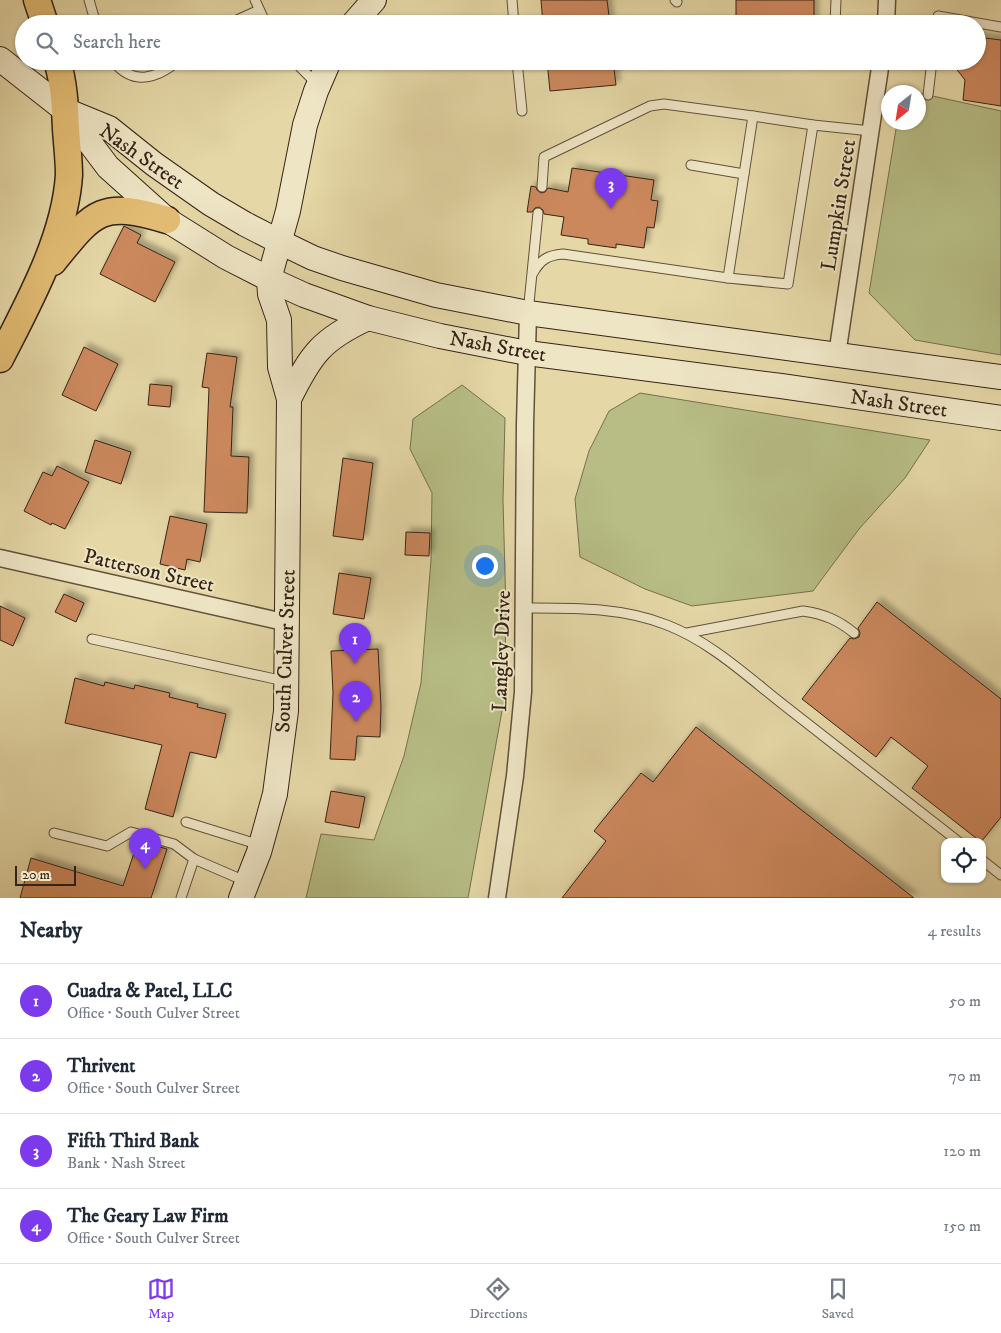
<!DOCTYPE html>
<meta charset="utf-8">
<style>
:root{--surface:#fff;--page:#f6f6f7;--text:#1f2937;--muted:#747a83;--line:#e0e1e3;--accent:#7c3aed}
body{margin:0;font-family:"IM FELL DW Pica",serif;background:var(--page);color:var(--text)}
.controls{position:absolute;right:15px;bottom:15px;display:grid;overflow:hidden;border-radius:10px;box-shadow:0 1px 4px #0004}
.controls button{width:45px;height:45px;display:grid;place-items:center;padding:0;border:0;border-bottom:1px solid var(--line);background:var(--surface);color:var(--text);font:25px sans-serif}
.compass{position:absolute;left:881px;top:85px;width:45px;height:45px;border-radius:50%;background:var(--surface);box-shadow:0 1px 4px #0004;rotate:210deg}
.scale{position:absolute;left:15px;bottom:12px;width:61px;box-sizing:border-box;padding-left:5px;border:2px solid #352417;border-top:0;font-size:14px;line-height:18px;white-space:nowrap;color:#352417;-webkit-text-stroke:4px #eee5c5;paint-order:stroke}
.you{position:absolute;left:484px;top:565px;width:18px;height:18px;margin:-12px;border:4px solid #fff;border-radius:50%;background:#1a73e8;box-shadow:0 0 0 8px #1a73e833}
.badge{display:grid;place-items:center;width:32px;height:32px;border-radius:50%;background:var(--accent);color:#fff;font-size:16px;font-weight:700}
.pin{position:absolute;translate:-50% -41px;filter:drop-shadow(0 1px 2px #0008)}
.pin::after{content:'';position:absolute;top:26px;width:18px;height:15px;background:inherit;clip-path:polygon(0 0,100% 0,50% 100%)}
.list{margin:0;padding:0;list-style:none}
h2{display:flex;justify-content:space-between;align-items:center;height:65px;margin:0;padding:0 20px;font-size:21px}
h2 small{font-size:16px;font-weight:400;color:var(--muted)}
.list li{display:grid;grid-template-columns:32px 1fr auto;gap:15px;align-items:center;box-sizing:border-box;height:75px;padding:0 20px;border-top:1px solid var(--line)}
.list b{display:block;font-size:19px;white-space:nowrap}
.list p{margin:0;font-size:16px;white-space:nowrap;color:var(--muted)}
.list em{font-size:16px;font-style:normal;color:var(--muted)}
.icon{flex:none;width:28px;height:28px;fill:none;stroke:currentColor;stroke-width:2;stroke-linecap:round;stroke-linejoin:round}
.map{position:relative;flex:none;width:1001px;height:898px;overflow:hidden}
.search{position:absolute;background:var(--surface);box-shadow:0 1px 4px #0004;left:15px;right:15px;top:15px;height:55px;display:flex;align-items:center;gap:12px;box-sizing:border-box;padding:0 18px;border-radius:28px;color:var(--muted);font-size:19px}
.sheet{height:365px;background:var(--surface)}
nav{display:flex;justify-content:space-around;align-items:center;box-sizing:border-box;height:70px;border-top:1px solid var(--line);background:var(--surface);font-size:14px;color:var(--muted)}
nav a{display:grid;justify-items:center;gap:2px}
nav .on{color:var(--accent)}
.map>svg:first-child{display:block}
.green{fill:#b7bd85;stroke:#76704e}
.building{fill:#cc885d;stroke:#352417;filter:url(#shadow)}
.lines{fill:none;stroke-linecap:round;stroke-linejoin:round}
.lane-casing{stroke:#61513b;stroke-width:11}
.street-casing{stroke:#61513b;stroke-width:19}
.secondary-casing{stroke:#352417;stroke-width:26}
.primary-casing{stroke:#352417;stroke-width:29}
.lane{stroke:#eee5c5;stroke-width:9}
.street{stroke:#eee5c5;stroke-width:16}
.secondary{stroke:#eee5c5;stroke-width:24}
.primary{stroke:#e2bc73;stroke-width:26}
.labels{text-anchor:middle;stroke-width:4;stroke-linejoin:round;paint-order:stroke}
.street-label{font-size:21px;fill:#352417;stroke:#eee5c5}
</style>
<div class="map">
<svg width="1001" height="898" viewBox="0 0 1001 898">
<defs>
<filter id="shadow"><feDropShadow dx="4.5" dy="-4.5" stdDeviation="2.5" flood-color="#0004"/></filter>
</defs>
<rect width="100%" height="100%" fill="#e5d7a6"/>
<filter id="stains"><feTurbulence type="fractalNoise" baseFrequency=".004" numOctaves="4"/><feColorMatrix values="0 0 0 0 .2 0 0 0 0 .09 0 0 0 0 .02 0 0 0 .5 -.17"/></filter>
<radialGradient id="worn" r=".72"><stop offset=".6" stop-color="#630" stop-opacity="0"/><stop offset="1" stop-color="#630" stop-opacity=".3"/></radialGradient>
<!-- green -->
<g class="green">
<path d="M919 93 1001 111V355L915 340 869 293 897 123 918 122Z"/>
<path d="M462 385 505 418 503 499 506 613 504 700 468 898H306L321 834 374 840 404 756 421 683 431 560 432 493 410 449 413 419Z"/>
<path d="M640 393 930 440 905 478 859 529 813 591 692 606 645 589 580 557 575 499 589 451 609 411Z"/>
</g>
<!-- building -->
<g class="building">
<path d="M541 0H607L610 24H543Z"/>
<rect x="736" y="0" width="78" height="24"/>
<path d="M977 37 1001 40V106L963 100 965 80 950 61H977Z"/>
<path d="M547 61H613L616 85 550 91Z"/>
<path d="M572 168 654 180 651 200 658 201 654 228 647 227 644 248 616 244V248L588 244V239L561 235 564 217 544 214 543 210 539 207 535 208 532 212H527L531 186 536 187 537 190 541 193 545 192 548 188 568 192Z"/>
<path d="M124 226 141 235 137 243 175 262 155 302 100 274Z"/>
<path d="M84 347 118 364 96 411 62 395Z"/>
<path d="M207 353 237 357 230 407H233L231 456 249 457 247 513 204 512 209 388 202 387Z"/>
<path d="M150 384 172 386 170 407 148 405Z"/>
<path d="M95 440 131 452 121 484 85 472Z"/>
<path d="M343 458 373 463 363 540 333 536Z"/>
<path d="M57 466 89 482 65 529 52 523 51 525 24 511 43 472 52 476Z"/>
<path d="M170 516 207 524 200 562 187 559 185 570 160 564Z"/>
<path d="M406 532 430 533 429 556 405 555Z"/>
<path d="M339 573 371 578 364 619 333 614Z"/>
<path d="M64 594 84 603 76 622 55 612Z"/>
<path d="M877 602 1001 699V817L981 842 912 788 928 766 891 737 876 757 802 699 850 638 854 639 859 637 860 633 858 628Z"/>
<path d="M0 606 25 618 13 646 0 640Z"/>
<path d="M378 649 381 707 380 737 357 736 355 760 330 759 333 693 331 651Z"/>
<path d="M75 678 104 686 105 682 134 689 135 685 170 693 169 697 198 704 197 707 226 714 216 758 190 752 173 817 145 809 162 745 65 723Z"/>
<path d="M696 727 799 808 914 898H562L606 841 594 831 611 810 641 773 653 782Z"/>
<path d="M331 791 365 797 359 828 325 822Z"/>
<path d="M138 841 167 849 151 898H20L31 858 123 886Z"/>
</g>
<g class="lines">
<defs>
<g id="lane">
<path d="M89 0 96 24"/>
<path d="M255 0 266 24"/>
<path d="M512 0 514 24"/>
<path d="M675 0 677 2"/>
<path d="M228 24 259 10"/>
<path d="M835 24 836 0"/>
<path d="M937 24 938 16 1001 27"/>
<path d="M113 61C133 86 156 79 178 61"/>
<path d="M294 61 318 85"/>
<path d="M517 61 522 111"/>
<path d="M928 95 932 61"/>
<path d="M753 116 813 125 871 131"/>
<path d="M691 165 744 174"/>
<path d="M533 273C540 260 548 255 563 254L728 278 753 116 664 104 650 106 544 157 542 187"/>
<path d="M728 278 788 284 813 125"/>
<path d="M528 313 538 213"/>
<path d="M525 608C573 608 621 607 667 625 711 642 748 677 785 706 843 752 901 797 959 842"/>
<path d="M687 633 803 611C824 614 838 620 854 633"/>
<path d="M92 639 275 679 284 680"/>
<path d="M186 822 260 845"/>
<path d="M54 833 107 846 131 832 174 844 194 859 245 881"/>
<path d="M982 860 1001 875"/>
<path d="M181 898 194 859"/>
</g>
<g id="street">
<path d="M886 24 887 0"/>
<path d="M837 355 881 61"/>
<path d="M0 558 288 623"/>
<path d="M497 898 515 776 523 692 525 424 528 313"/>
</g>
<g id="secondary">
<path d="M353 24 374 0"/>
<path d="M0 59 65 110 109 128 154 164 211 204 245 224 280 242 313 258 342 268 436 295 528 313 1001 377"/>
<path d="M65 110 108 167 167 220 226 257 269 279 304 295 368 318 440 336 527 353 781 386 1001 418"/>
<path d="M289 399C311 354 322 339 368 318"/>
<path d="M241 898 259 852 275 794 286 711 289 399 280 367 279 320 270 294 269 279 288 211 305 125 316 91 329 61"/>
</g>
<g id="primary">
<path d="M37 0 45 24"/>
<path d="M53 262C94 211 101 200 167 220"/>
<path d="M0 359C28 304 65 238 69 175 69 160 67 144 66 129 65 107 64 82 57 61"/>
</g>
</defs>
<!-- lane casing -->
<use href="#lane" class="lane-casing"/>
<!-- street casing -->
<use href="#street" class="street-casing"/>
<!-- secondary casing -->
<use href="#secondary" class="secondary-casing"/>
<!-- primary casing -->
<use href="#primary" class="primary-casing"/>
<!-- lane -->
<use href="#lane" class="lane"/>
<!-- street -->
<use href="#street" class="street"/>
<!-- secondary -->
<use href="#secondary" class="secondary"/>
<!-- primary -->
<use href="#primary" class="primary"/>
</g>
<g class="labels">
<!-- street labels -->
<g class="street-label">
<text transform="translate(142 156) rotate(35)" y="7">Nash Street</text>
<text transform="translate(838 205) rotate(-81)" y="7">Lumpkin Street</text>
<text transform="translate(498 346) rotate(10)" y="7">Nash Street</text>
<text transform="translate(899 403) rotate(8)" y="7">Nash Street</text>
<text transform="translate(149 570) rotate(13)" y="7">Patterson Street</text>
<text transform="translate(285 651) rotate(-88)" y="7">South Culver Street</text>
<text transform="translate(501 651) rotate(-88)" y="7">Langley Drive</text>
</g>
</g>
<rect width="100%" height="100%" filter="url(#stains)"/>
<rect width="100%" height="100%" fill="url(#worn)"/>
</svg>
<div class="controls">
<button><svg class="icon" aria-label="locate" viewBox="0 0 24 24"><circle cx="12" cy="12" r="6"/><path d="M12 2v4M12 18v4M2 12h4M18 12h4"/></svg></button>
</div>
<svg class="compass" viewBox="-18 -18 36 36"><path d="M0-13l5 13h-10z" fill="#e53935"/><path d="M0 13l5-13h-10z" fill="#747a83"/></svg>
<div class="scale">20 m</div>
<div class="you"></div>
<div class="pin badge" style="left:355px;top:664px">1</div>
<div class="pin badge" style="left:356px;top:722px">2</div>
<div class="pin badge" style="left:611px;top:209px">3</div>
<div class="pin badge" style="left:145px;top:869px">4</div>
<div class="search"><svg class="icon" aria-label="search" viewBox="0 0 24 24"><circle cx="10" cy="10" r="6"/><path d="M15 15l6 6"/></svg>Search here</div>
</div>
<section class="sheet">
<h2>Nearby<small>4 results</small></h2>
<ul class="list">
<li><span class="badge">1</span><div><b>Cuadra &amp; Patel, LLC</b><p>Office · South Culver Street</p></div><em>50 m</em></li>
<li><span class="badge">2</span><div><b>Thrivent</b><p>Office · South Culver Street</p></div><em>70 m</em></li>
<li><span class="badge">3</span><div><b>Fifth Third Bank</b><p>Bank · Nash Street</p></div><em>120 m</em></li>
<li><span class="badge">4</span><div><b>The Geary Law Firm</b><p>Office · South Culver Street</p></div><em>150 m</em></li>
</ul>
</section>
<nav>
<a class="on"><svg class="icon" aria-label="map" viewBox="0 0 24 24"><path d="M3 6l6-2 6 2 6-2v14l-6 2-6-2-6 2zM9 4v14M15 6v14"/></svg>Map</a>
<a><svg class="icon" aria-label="directions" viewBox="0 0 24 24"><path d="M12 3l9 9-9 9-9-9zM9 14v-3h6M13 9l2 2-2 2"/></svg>Directions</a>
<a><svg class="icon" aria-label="saved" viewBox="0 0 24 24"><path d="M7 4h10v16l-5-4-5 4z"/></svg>Saved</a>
</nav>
